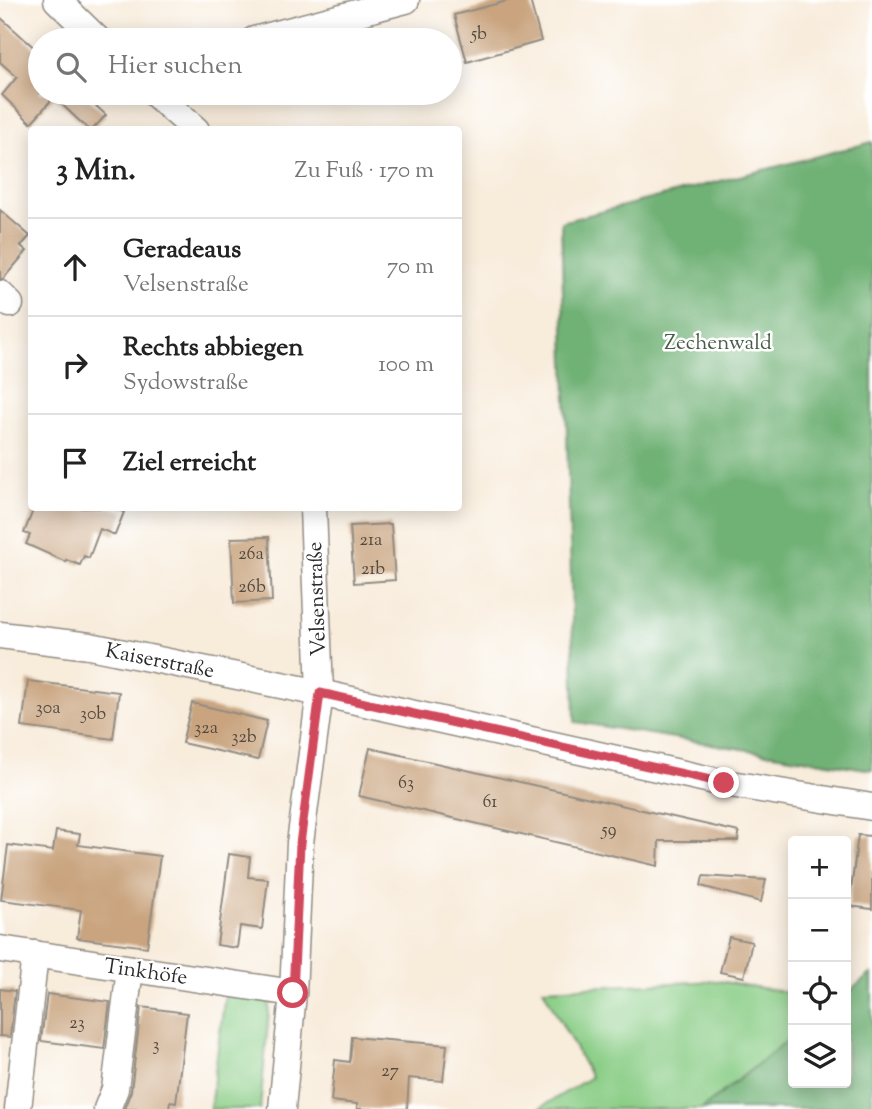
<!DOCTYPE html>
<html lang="de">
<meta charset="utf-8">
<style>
:root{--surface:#fff;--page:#f6f6f6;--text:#222;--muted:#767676;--line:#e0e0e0}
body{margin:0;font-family:"Sorts Mill Goudy",serif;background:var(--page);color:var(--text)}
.controls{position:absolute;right:21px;bottom:21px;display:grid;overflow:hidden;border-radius:7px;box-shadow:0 4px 18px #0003}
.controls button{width:63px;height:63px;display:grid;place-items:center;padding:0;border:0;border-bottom:2px solid var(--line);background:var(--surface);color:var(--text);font:35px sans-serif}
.stop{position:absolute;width:21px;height:21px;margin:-16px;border:5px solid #d1495b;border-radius:50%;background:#fff}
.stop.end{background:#d1495b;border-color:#fff;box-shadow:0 2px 7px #0008}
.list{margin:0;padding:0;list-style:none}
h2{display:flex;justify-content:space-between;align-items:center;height:91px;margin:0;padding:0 28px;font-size:30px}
h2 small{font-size:23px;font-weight:400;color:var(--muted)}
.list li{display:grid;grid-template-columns:46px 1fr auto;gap:21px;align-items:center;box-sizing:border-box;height:98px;padding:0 28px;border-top:2px solid var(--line)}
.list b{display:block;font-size:26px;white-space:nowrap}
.list p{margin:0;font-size:23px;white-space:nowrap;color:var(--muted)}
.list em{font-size:23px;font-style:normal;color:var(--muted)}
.icon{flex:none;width:38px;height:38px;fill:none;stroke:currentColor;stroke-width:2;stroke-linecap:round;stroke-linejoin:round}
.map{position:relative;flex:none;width:872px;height:1109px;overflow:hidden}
.search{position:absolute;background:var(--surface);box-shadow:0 4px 18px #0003;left:28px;top:28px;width:434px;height:77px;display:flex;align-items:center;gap:18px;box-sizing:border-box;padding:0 24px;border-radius:38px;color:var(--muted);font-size:26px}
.panel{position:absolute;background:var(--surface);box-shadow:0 4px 18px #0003;left:28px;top:126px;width:434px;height:385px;border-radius:7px}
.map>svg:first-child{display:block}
.green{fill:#8bce87;stroke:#5b7c59;stroke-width:2}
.forest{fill:#70b174;stroke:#4e6e50;stroke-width:2}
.building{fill:#c9a47f}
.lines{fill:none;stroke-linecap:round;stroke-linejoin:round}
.minor-casing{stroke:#928c83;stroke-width:29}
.minor{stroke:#fff;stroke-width:26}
.route{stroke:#d1495b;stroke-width:9}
.labels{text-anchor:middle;stroke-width:5;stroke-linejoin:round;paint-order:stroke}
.number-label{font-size:18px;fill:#524940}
.park-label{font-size:21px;fill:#485c47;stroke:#fff}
.street-label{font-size:21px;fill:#2b2b2b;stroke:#fff}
</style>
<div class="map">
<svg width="872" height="1109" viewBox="0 0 872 1109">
<rect width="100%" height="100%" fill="#fff"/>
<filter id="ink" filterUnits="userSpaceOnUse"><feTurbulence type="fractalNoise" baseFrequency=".0143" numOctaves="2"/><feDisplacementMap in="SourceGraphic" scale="14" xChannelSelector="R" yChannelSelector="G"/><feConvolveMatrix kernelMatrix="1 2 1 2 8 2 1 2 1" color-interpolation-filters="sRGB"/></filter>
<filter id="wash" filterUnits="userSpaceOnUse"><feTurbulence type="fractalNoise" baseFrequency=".00686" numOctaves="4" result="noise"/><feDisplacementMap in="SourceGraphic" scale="28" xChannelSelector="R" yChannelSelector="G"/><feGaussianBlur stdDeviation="1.57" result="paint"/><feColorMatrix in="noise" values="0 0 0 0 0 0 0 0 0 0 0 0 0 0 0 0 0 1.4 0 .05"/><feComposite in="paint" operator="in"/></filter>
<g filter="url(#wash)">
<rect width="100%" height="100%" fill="#f8ecdb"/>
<!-- green -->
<g class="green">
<path d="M718 981 793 993V1036L702 1109H538L591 1077 543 989Z"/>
<path d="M225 995 270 1001 260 1109H210Z"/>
</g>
<!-- forest -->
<g class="forest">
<path d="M872 142V770L575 722 561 222Z"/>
<path d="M872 973V1109H702L793 1036V1083H846V994Z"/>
</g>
<g id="blocks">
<!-- building -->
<g class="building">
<path d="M511 0H530L541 41 467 62 454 15Z"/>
<path d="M0 17 39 52 40 50V93H82L106 115 92 130H89L54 97 31 123 2 95 17 77 0 62Z"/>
<path d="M0 210 30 236 21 246 27 251 3 279H0Z"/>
<path d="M34 508H112L124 512 115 535 100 529 89 558 84 556 80 565 66 560V562L26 544 30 535 24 533Z"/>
<path d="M391 524 395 580 354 583 350 526Z"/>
<path d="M269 537 272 601 234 603 231 538Z"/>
<path d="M28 681 119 692 113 739 22 727Z"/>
<path d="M192 703 267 721 258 760 182 743Z"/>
<path d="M370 748 739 832 738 841H659L658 866 359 796Z"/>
<path d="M56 831 80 834 78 845 160 856 147 947 77 938 81 910 1 900 8 845 53 851Z"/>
<path d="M858 835 872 836V909L849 906Z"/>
<path d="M229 854 250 857 248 877 268 879 262 929 240 926 237 948 217 945Z"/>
<path d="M703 876 766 880 761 902 701 886Z"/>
<path d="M729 937 752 942 744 977 720 972Z"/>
<path d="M0 989 15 991 10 1037 0 1036Z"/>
<path d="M47 994 110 1002 104 1049 41 1041Z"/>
<path d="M141 1007 187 1013 176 1103 170 1102 169 1109H124L131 1091Z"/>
<path d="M352 1037 447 1045 443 1081 409 1078 407 1109H357V1104L331 1101 335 1060 350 1062Z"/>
</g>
</g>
</g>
<g filter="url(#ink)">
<use href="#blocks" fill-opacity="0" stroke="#928c83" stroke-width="2"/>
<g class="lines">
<defs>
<g id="minor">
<path d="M57 0 98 40"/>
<path d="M254 40 406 0"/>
<path d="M154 93 196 130"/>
<path d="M0 294 10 304"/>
<path d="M0 635 90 646 320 693 724 783 872 807"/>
<path d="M0 949 293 993"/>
<path d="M18 1109 35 954"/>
<path d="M107 1109 115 1089 130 969"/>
<path d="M282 1109 293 993 300 843 320 693 313 508"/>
</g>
</defs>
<!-- minor casing -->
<use href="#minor" class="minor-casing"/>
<!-- minor -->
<use href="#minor" class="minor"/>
</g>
</g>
<g class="lines" filter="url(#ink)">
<!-- route -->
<path class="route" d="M293 993 300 844 320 693 724 783"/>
</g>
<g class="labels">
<!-- number labels -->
<g class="number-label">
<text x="479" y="39">5b</text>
<text x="371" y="545">21a</text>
<text x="251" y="559">26a</text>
<text x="373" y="574">21b</text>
<text x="252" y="592">26b</text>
<text x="48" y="713">30a</text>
<text x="93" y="719">30b</text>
<text x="206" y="733">32a</text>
<text x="244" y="742">32b</text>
<text x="406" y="788">63</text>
<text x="490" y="807">61</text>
<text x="609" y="835">59</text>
<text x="77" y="1028">23</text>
<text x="156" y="1050">3</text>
<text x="390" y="1076">27</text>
</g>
<!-- park labels -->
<g class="park-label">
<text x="718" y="349">Zechenwald</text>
</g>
<!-- street labels -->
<g class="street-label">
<text transform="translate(316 599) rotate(-92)" y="7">Velsenstraße</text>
<text transform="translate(160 660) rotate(11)" y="7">Kaiserstraße</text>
<text transform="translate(146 971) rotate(8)" y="7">Tinkhöfe</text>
</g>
</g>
</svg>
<div class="controls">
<button>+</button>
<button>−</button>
<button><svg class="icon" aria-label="locate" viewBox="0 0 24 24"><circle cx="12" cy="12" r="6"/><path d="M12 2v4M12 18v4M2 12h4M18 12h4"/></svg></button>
<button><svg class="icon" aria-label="layers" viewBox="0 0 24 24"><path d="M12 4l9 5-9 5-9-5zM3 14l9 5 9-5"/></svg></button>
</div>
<div class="stop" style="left:293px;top:993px"></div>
<div class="stop end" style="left:724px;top:783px"></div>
<div class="search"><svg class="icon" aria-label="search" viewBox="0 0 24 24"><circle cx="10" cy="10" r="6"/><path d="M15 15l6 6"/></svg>Hier suchen</div>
<section class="panel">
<h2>3 Min.<small>Zu Fuß · 170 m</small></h2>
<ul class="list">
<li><svg class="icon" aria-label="ahead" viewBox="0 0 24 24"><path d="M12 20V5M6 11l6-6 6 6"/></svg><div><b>Geradeaus</b><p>Velsenstraße</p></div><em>70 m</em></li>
<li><svg class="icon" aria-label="right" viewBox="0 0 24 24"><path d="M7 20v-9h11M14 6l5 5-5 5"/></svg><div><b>Rechts abbiegen</b><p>Sydowstraße</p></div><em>100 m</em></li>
<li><svg class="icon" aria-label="arrive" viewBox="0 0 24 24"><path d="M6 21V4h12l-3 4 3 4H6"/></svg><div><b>Ziel erreicht</b></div></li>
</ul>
</section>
</div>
